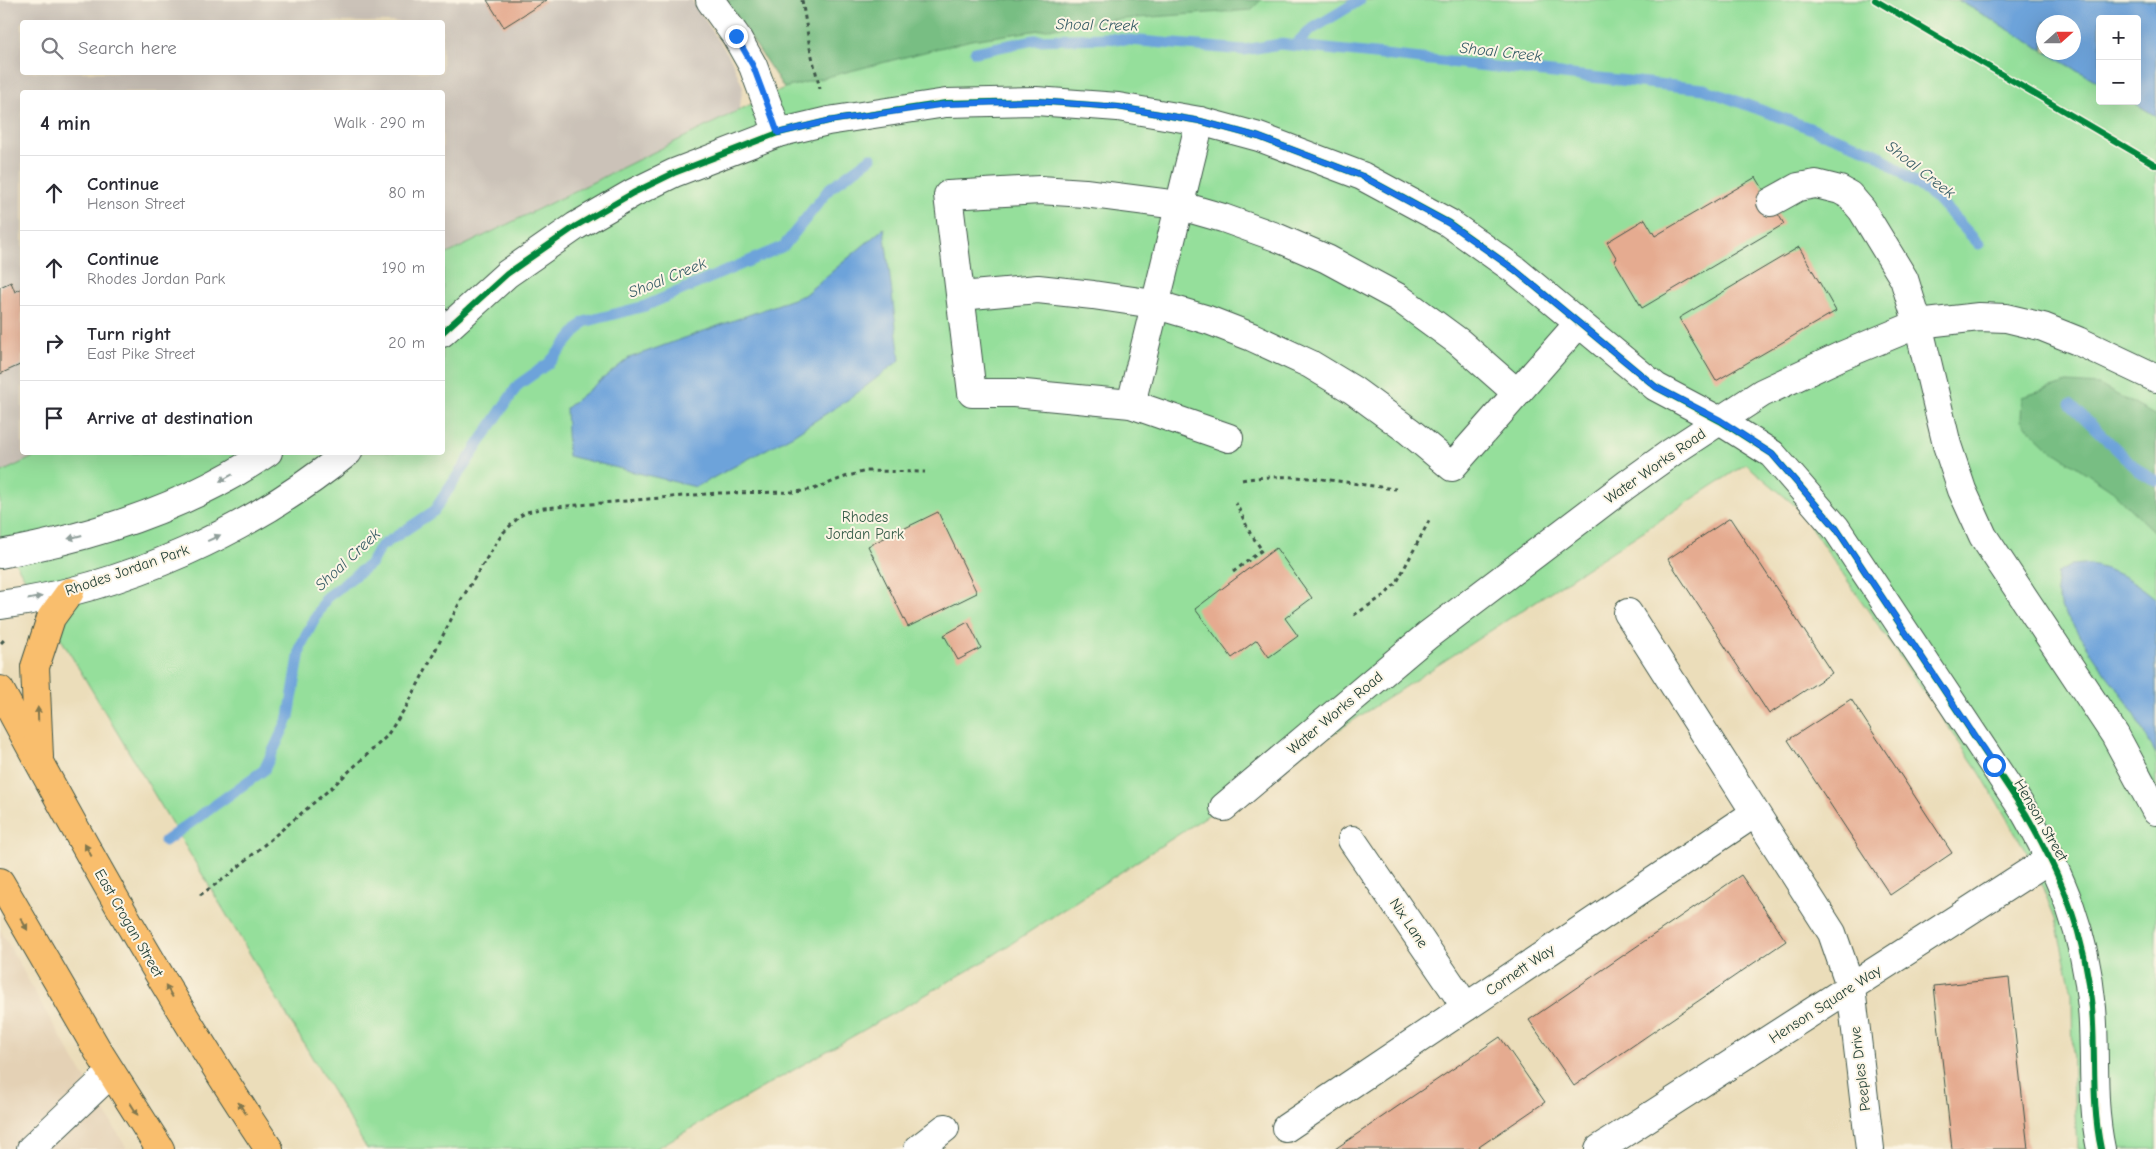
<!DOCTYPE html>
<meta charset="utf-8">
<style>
:root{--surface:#fff;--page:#f2f2f3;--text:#2b2b33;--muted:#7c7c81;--line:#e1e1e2}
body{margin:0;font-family:"Comic Neue",sans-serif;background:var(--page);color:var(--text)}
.controls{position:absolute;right:15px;top:15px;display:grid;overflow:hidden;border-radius:5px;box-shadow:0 5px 20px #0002}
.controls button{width:45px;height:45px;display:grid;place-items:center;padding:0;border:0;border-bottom:1px solid var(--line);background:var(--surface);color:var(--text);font:25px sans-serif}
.compass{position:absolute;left:2036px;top:15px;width:45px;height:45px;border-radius:50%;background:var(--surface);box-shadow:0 5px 20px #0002;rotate:69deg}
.stop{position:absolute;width:15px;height:15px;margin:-11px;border:4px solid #1a73e8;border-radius:50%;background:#fff}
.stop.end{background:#1a73e8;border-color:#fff;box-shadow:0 1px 5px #0008}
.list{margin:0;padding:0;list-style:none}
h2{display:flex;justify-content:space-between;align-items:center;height:65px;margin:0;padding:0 20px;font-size:21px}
h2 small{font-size:16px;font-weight:400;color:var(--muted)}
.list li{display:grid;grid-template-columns:32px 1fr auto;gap:15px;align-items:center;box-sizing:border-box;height:75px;padding:0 20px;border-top:1px solid var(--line)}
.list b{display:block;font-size:19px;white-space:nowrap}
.list p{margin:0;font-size:16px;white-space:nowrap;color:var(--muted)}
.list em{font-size:16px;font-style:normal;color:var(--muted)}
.icon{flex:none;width:28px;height:28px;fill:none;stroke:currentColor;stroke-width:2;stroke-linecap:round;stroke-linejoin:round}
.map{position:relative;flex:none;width:2156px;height:1149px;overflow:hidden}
.search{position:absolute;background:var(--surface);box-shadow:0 5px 20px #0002;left:20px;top:20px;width:425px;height:55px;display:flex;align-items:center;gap:12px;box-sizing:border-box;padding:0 18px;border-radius:5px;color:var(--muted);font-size:19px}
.panel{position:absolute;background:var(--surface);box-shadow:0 5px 20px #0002;left:20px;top:90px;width:425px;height:365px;border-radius:5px}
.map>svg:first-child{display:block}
.built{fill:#e4d1b5}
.industrial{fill:#cbc2b8;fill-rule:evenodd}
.green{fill:#95df9b;stroke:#5a8e68;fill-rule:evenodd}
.forest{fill:#78be83;stroke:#4c7e5c}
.water{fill:#6da3da;stroke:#467087}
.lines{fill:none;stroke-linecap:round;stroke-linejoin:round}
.stream{stroke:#6da3da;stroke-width:11}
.building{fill:#e5ab90}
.minor-casing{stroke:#3e5548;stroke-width:30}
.major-casing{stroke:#3e5548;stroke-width:30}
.path{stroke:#3e5548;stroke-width:3;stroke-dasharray:4 4;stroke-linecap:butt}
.minor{stroke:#fff;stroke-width:28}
.major{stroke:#f9be6d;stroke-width:28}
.cycleway-casing{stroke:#fcf5e5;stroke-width:9}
.cycleway{stroke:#00873e;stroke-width:6}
.oneway{fill:#8f9e9a}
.oneway2{fill:#81774e}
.route{stroke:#1a73e8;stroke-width:6}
.labels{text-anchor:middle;stroke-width:4;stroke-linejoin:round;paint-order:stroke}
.street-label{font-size:15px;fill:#1f3d34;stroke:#fcf5e5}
.park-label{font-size:15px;fill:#375d49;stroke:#fcf5e5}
.water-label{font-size:16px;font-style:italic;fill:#365c66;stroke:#fcf5e5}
</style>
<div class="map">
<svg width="2156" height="1149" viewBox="0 0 2156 1149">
<rect width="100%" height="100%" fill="#fcf5e5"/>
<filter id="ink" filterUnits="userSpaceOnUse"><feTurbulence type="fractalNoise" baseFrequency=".02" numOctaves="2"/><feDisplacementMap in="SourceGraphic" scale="10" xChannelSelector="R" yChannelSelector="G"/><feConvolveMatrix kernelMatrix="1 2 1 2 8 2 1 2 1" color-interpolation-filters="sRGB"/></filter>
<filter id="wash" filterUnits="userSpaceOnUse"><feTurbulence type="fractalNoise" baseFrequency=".0096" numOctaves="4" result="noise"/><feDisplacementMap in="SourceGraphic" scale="20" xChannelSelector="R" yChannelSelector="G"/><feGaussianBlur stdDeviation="1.12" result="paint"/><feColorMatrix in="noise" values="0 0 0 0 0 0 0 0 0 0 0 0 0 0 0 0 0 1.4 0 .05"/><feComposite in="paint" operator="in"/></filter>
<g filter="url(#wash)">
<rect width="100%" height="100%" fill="#ebddba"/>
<!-- built -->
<path class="built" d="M0 929 46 1012 127 1149H0Z"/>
<!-- industrial -->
<path class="industrial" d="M0 0H692L731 59 743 87 739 110 443 256 442 92H22V452L42 453 0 473ZM22 22H442V72H22Z"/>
<!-- green -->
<path class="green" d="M726 0H2156V1149H2077L2073 1078 2072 992 2055 918 2032 861 1980 773 1797 507 1746 464 983 962 655 1149H367L0 537V473L42 453 442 452 443 256 784 88ZM2100 19H2137V101H2100ZM2044 22H2074V52H2044Z"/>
<!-- forest -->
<g class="forest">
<path d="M726 0H1261L1251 10 1108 20 971 40 784 88Z"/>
<path d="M2067 383 2099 385 2156 416V534L2109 488 2050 449 2021 421 2022 397Z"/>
</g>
<!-- water -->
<g class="water">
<path d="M1958 0H2156V116L2131 101H2137V19H2100V83L2047 53 2074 52V22H2044L2043 50Z"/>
<path d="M884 228 900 360 852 397 793 435 696 487 568 456 566 408 629 358 804 295Z"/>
<path d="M2084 564C2113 568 2134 580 2156 599V754L2124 697 2105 673 2062 609 2056 591 2058 573 2071 565Z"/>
</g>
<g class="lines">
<!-- stream -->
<g class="stream">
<path d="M1295 45 1309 31 1360 0"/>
<path d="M975 52 1034 40 1106 38 1244 50 1280 44 1704 89 1874 152 1937 199 1979 244"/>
<path d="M2070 404 2139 471 2156 481"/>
<path d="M165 841 264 770 289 717 301 645 326 598 371 563 380 547 434 511 518 385 549 363 584 322 645 306 784 246 830 188 871 158"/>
</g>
</g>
<g id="blocks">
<!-- building -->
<g class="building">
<path d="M487 0H547L504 27Z"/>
<path d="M1756 177 1784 224 1642 308 1614 260 1617 259 1607 242 1645 219 1655 236Z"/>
<path d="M1799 247 1836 311 1716 381 1679 318Z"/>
<path d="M11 282 15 292 22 288V364L0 374V287Z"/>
<path d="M938 512 977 593 908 627 868 546Z"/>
<path d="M1730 518 1832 673 1769 714 1668 559Z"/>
<path d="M1276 548 1312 598 1285 618 1298 636 1269 657 1257 640 1232 658 1195 609Z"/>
<path d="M968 622 981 648 958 660 944 635Z"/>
<path d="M1851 699 1952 853 1890 895 1788 740Z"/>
<path d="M1741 875 1786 941 1574 1086 1529 1020Z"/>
<path d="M2009 978 2028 1149H1952L1934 986Z"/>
<path d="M1500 1037 1545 1102 1476 1149H1335Z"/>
</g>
</g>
</g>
<g filter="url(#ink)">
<use href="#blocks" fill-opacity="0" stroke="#3e5548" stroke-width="1"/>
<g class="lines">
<defs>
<g id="minor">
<path d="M710 0 736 36 753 66 778 133"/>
<path d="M1771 202 1798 187 1816 184 1840 190 1849 195 1862 210 1904 279 1918 324 1947 445 1962 490 1983 536 2115 735 2156 811"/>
<path d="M961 296 1038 289 1093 295 1154 304 1208 320 1252 337 1310 364 1353 390 1409 431 1452 467 1579 323"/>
<path d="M442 333 507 274 576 226 633 193 674 173 778 133 828 121 946 103 1036 101 1118 107 1200 121 1259 137 1362 176 1449 223 1515 270 1656 387 1720 421 1772 454 1836 528 2026 814C2063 879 2085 933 2092 1008 2096 1055 2091 1102 2101 1149"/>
<path d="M1131 404 1200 121"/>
<path d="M1229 438 1131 404 1014 393H972L948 195 1040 190 1085 193 1178 205 1223 218 1276 237 1327 259 1399 298 1459 342 1517 393"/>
<path d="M0 554C94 537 188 507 268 452"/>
<path d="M0 605C124 589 251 531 348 452"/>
<path d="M1628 613 1832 933 1851 988 1870 1149"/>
<path d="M1224 807 1428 635 1626 485 1672 452 1762 393 1841 356 1918 324 1979 317 2006 318 2043 327 2078 341 2156 378"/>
<path d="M1352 840 1466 1007"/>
<path d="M1286 1128 1755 813"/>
<path d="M31 1149 111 1073"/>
<path d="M918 1149 945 1128"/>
<path d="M1599 1149 2051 858"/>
</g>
<g id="major">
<path d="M0 690C84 847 170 1001 269 1149"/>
<path d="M39 757 35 667 51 618 70 592"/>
<path d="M0 882 98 1051 160 1149"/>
</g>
</defs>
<!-- minor casing -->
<use href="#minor" class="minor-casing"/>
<!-- major casing -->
<use href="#major" class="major-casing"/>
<!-- path -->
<g class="path">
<path d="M802 0 810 48 820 89"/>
<path d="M1875 0 2156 165"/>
<path d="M1242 480C1294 471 1345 483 1396 489"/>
<path d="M1233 572 1262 550 1250 533 1236 503"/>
<path d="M1354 615 1385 595 1397 582 1430 519"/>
<path d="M1 643 6 638"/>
<path d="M200 895 225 878 330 789 386 737 408 704 461 600 496 543 504 532 520 516 527 512 544 508 718 493 796 492 814 489 845 477 866 471 925 472"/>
</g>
<!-- minor -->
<use href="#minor" class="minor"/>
<!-- major -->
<use href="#major" class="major"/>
<defs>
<g id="cycleway">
<path d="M1875 0 2156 165"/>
<path d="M442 333 507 274 576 226 633 193 674 173 778 133 828 121 946 103 1036 101 1118 107 1200 121 1259 137 1362 176 1449 223 1515 270 1656 387 1720 421 1772 454 1836 528 2026 814C2063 879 2085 933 2092 1008 2096 1055 2091 1102 2101 1149"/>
</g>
</defs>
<!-- cycleway casing -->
<use href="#cycleway" class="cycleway-casing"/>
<!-- cycleway -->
<use href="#cycleway" class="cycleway"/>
</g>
<!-- one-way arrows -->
<defs><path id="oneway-solid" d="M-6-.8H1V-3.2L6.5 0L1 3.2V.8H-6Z" transform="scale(1.25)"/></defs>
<g class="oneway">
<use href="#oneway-solid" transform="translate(226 478) rotate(152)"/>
<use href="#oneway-solid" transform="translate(75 537) rotate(165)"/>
<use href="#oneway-solid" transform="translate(214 538) rotate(-25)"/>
<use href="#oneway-solid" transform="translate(35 598) rotate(-11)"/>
</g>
<g class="oneway2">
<use href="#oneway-solid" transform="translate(38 714) rotate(-92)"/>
<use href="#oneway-solid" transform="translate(88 850) rotate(-119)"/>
<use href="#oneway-solid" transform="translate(24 924) rotate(60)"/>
<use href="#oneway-solid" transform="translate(169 991) rotate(-121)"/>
<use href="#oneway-solid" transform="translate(242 1108) rotate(-124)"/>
<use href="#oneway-solid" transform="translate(134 1109) rotate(58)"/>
</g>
</g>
<g class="lines" filter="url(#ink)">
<!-- route -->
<path class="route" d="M736 36 753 66 778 133 828 121 946 104 1036 101 1118 107 1200 121 1259 137 1362 176 1448 223 1515 270 1656 387 1720 420 1772 454 1836 528 1994 765"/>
</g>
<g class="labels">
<!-- street labels -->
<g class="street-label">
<text transform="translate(1655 466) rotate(-35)" y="5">Water Works Road</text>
<text transform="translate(127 570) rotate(-19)" y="5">Rhodes Jordan Park</text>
<text transform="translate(1335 713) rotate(-40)" y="5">Water Works Road</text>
<text transform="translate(2041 820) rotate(60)" y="5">Henson Street</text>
<text transform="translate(129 923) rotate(60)" y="5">East Crogan Street</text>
<text transform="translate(1409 923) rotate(56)" y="5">Nix Lane</text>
<text transform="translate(1520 970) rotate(-34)" y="5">Cornett Way</text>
<text transform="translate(1825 1004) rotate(-33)" y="5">Henson Square Way</text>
<text transform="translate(1860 1069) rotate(-97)" y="5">Peeples Drive</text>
</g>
<!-- park labels -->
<g class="park-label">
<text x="865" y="522">Rhodes<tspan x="865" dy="17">Jordan Park</tspan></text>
</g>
<!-- water labels -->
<g class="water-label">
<text transform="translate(1097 24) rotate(1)" y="6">Shoal Creek</text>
<text transform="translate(1501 51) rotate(6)" y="6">Shoal Creek</text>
<text transform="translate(1921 169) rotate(38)" y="6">Shoal Creek</text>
<text transform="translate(667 277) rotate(-22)" y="6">Shoal Creek</text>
<text transform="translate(347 559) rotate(-43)" y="6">Shoal Creek</text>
</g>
</g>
</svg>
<div class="controls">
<button>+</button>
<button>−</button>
</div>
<svg class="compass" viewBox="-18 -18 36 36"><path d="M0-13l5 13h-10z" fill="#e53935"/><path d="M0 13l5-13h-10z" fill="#7c7c81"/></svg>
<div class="stop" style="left:1994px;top:765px"></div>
<div class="stop end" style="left:736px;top:36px"></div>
<div class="search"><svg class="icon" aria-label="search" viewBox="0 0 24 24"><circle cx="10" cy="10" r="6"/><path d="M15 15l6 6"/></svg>Search here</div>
<section class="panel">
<h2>4 min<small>Walk · 290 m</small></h2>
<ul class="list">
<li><svg class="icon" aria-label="ahead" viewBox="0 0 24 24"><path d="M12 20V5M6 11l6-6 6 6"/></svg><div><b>Continue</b><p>Henson Street</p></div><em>80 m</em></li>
<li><svg class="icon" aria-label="ahead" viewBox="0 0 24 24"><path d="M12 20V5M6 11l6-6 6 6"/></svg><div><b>Continue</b><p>Rhodes Jordan Park</p></div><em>190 m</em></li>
<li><svg class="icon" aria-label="right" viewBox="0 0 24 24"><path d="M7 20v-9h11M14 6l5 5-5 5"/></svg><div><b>Turn right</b><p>East Pike Street</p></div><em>20 m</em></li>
<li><svg class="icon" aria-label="arrive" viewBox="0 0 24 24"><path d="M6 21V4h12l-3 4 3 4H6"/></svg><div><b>Arrive at destination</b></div></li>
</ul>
</section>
</div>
